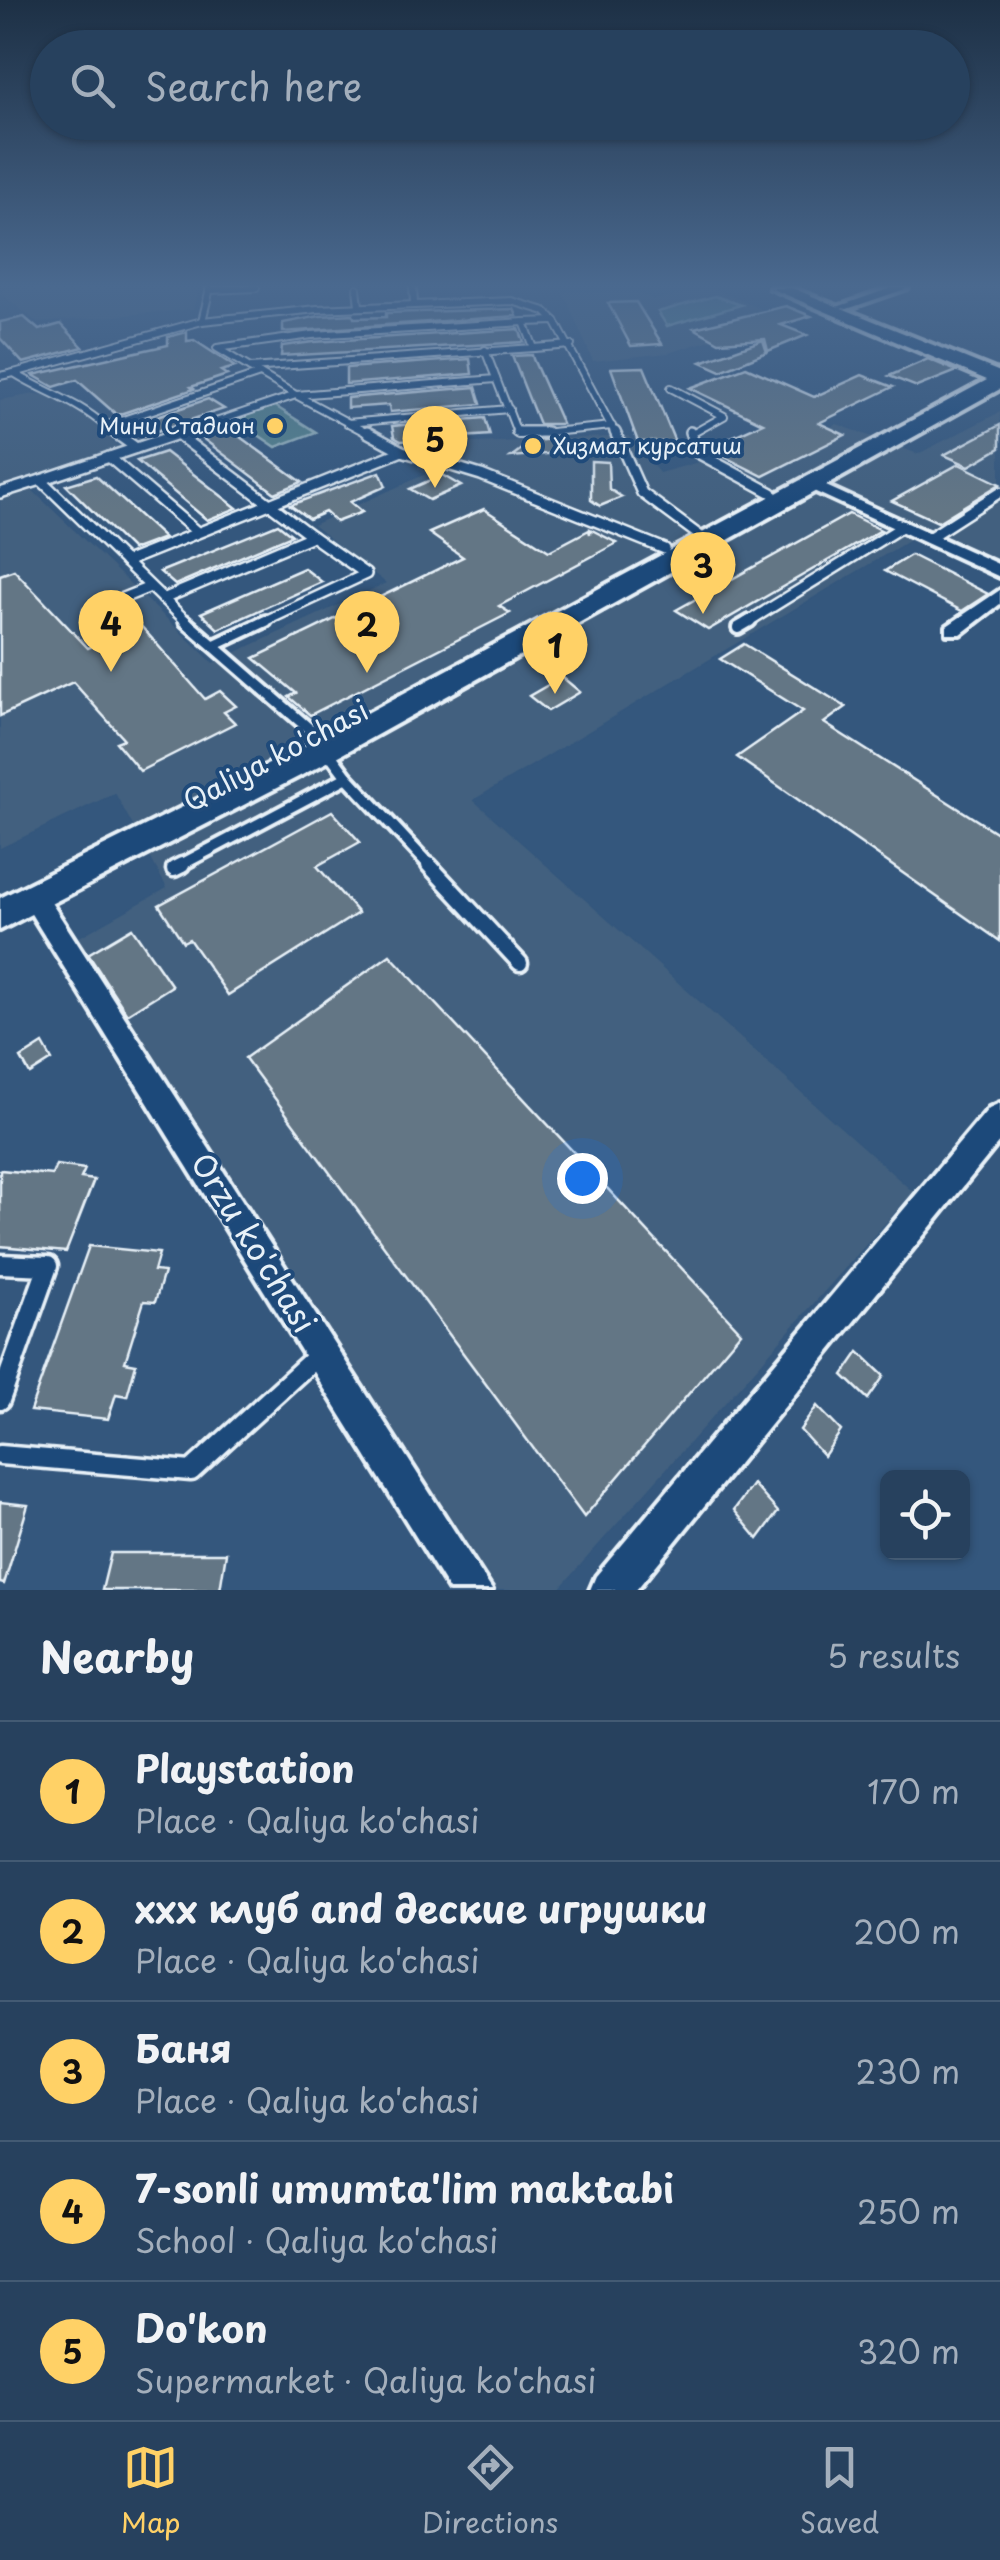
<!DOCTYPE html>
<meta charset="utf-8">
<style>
:root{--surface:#27415e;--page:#2f4864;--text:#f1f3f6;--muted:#a4afbc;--line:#435a73;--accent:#ffd166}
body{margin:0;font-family:"Playpen Sans",sans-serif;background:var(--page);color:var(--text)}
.controls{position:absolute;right:30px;bottom:30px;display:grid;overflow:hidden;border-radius:15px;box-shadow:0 2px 8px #0004}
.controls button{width:90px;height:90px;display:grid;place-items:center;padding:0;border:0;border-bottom:2px solid var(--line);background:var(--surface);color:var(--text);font:50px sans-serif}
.you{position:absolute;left:582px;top:1178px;width:35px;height:35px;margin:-25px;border:8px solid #fff;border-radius:50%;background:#1a73e8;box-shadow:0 0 0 15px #1a73e833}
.badge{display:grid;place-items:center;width:65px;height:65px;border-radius:50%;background:var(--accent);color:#111;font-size:32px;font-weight:700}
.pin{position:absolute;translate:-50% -82px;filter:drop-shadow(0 2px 5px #0008)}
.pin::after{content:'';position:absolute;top:52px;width:35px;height:30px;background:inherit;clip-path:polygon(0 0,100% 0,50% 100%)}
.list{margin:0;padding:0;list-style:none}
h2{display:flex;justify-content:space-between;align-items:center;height:130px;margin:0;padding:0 40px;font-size:42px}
h2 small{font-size:32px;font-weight:400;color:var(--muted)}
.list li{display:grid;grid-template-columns:65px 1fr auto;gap:30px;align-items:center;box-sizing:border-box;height:140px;padding:0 40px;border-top:2px solid var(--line)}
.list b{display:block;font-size:38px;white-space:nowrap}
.list p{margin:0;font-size:32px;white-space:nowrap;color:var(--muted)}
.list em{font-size:32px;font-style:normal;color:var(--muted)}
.icon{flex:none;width:55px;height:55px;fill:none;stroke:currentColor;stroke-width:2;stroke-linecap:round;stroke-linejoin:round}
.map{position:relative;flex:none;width:1000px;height:1590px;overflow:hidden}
.search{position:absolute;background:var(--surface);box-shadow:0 2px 8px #0004;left:30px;right:30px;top:30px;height:110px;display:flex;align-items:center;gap:25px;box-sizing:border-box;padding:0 35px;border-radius:55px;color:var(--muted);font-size:38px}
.sheet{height:830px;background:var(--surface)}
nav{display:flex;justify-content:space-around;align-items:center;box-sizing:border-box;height:140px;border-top:2px solid var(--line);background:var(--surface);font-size:28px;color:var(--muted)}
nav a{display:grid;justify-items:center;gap:5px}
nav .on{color:var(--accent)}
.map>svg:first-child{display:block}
.built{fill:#42607f}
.green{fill:#55838c;stroke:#9ebac2;stroke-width:2.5}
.building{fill:#647685;stroke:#e8f1f8;stroke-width:2.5}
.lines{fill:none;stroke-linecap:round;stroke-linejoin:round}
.lane-far4-casing{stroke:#e8f1f8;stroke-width:10}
.lane-far3-casing{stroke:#e8f1f8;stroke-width:14}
.lane-far2-casing{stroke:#e8f1f8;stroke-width:18}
.lane-far1-casing{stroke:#e8f1f8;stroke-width:21}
.lane-casing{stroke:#e8f1f8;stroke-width:25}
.street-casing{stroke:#e8f1f8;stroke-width:8}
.secondary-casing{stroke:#e8f1f8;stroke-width:8}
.lane-far4{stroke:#1f4a7a;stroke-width:6}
.lane-far3{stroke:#1f4a7a;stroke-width:9}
.lane-far2{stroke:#1f4a7a;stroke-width:10}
.lane-far1{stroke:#1f4a7a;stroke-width:14}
.lane{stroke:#1f4a7a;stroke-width:18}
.street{fill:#1f4a7a;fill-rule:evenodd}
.secondary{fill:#1f4a7a;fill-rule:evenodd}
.poi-dot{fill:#ffd166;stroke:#1f4a7a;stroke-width:4}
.labels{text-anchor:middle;stroke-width:8;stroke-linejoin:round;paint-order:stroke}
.far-poi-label{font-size:22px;fill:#e8f1f8;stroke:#1f4a7a;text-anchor:end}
.street-label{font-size:28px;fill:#e8f1f8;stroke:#1f4a7a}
.near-street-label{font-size:32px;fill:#e8f1f8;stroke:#1f4a7a}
</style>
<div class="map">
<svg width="1000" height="1590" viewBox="0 0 1000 1590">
<rect width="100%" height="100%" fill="#34577d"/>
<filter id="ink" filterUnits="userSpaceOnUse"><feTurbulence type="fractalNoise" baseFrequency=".01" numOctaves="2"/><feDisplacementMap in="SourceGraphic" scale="20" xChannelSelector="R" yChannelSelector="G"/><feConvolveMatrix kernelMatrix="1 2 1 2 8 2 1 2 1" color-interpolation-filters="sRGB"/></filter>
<g filter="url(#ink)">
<!-- built -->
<g class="built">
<path d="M6 288H200L193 309 38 323 0 293Z"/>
<path d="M712 288 782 318 668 353 593 361 563 292H635L654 300Z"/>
<path d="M35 394 65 397 121 449 0 488V400Z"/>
<path d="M1000 412V579L913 538 473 800 913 1192 558 1590H495L76 939 167 888 115 793 0 848V499L31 489 213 663 386 583 313 525 426 474 418 468 430 445 629 436 659 473 699 462 729 476 837 424 918 454Z"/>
</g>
<!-- green -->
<g class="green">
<path d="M715 296 741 305 667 326 658 312Z"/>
<path d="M275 406 316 432 276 447 235 419Z"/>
</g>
<!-- building -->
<g class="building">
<path d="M636 302 662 344 631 346 608 303Z"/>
<path d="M786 306 811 316 781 325 807 335 768 351 765 339 719 342 694 328Z"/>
<path d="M514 309 517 316 283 332V323L320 316 353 314 354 318 386 317V313Z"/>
<path d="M24 317 39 330 61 324 83 347 23 363 0 338V322Z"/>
<path d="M519 329 524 342 281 356 282 346 313 342Z"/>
<path d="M187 332V341L194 340 235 367 221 371 227 375 191 387 194 389 117 415 77 380 54 387 33 375 168 345V337Z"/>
<path d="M763 340 767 352 721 371 701 362Z"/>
<path d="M532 355 533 359 562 424H539L512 356Z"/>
<path d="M470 359 472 374 346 384V368Z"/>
<path d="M928 359 957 371 917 387 889 376Z"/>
<path d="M644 367 661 408 675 442H638L611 368Z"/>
<path d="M746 367 814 397 862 375 893 387 819 423 845 435 763 476 707 448 763 423 690 388Z"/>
<path d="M476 387 481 404 390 412 389 405 347 408V398Z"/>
<path d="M208 399 224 409 142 436 130 425Z"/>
<path d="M485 418 490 435 401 441 394 437 392 426Z"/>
<path d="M1000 425V448L969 466 944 455Z"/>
<path d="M225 426 302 482 275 493 198 435Z"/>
<path d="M554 439 559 453 511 457 532 441Z"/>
<path d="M165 452 237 508 207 520 137 461Z"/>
<path d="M591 461 608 462 609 489 622 497 600 506 591 500Z"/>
<path d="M959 464 1000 484 938 522 892 501Z"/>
<path d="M380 472 386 486 350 502 362 512 336 522 325 512 309 519 290 505Z"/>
<path d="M442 475 461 486 429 500 410 489Z"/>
<path d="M96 476 164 538 132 550 66 485Z"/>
<path d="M484 509 549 551 589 530 590 534V529L617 543 499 606 510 613 310 715 289 697 296 693 254 658 463 557 429 533Z"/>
<path d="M849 514 881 530 708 630 676 610Z"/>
<path d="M278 524 292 535 175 585 160 572Z"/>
<path d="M911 555 988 594 962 611 885 571Z"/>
<path d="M304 568 322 582 218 629 201 613Z"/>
<path d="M14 570 88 648 140 625 205 699 220 691 236 706 224 712 235 723 140 771 116 742 124 739 73 682 0 716V575Z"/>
<path d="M744 644 846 707 824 723 1000 835V941L737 757 803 711 720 659Z"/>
<path d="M562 677 580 692 548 711 529 696Z"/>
<path d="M332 811 360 842 317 866 358 913 228 995 189 939 183 942 159 905Z"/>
<path d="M132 928 172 986 127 1014 88 954Z"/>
<path d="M390 955 741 1332 584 1517 245 1058Z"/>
<path d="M43 1044 52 1060 30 1074 21 1058Z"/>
<path d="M56 1165 85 1169 81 1178 94 1180 66 1252 0 1246V1170L52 1175Z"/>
<path d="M89 1246 159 1253 154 1271 164 1272 155 1302 144 1301 125 1362 136 1364 127 1396 116 1394 108 1419 30 1411Z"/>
<path d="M859 1352 884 1376 868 1399 843 1375Z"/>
<path d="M817 1406 841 1431 824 1456 800 1430Z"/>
<path d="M753 1484 778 1512 758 1539 734 1510Z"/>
<path d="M0 1502 28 1505 4 1584 0 1583Z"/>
<path d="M111 1553H226L220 1590H102Z"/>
</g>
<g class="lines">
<defs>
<g id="lane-far4">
<path d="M357 288 359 306"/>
<path d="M413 288 414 303"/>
<path d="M209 290 256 288"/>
<path d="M202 321 210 288"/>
<path d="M524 322 555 321"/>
<path d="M524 322 534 348 250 368 217 348 312 335Z"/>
<path d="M534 348 571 345"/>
<path d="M485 350 518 435"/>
<path d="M250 368 296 395 496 379"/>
<path d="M14 373 202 321 317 309 512 301 545 311 555 321 616 435"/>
<path d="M0 376 14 373C46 393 77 401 105 426L260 374"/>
<path d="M671 388 724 416 690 435"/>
<path d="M347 423 509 409"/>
<path d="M105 426 117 435"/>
<path d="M177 435 296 395 371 435"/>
<path d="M520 435 612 426"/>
</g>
<g id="lane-far3">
<path d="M114 432 136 448"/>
<path d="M367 432 402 451"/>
<path d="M517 432H546"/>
<path d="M615 432 642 493 708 542"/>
<path d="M690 432 698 453 772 493"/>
<path d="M109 457 197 532"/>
<path d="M41 480 184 432"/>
<path d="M0 493 41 480 188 623"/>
<path d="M930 537 1000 492"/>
<path d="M125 562 402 451 481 475 665 549"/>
<path d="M163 599 312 536 177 434"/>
<path d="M88 612 150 587"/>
<path d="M261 623 366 574 312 536"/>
<path d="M746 623 903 526"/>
</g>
<g id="lane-far2">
<path d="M185 621 315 734 347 777 431 867"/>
<path d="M738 628 750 621"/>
<path d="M215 645 266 621"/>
<path d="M177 867 347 777"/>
</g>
<g id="lane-far1">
<path d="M429 865 520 963"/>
<path d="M174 869 182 865"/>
</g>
<g id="lane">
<path d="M0 1264 48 1266 0 1400"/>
<path d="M0 1455 191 1471 318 1355"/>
</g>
<g id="street">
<path d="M891 288H908L847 309 837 307Z"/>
<path d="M805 481H815L1000 565V577L805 487Z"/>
<path d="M1000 590V604L961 634H947V626Z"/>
<path d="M34 887 43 890 492 1590H449L25 904 22 897 25 890Z"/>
<path d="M1000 1103V1141L636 1590H590L596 1576 989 1108Z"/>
</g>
<path id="secondary" d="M770 288H792L1000 372V389L337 757 0 930V898L315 741 987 380Z"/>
</defs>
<!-- lane-far4 casing -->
<use href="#lane-far4" class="lane-far4-casing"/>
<!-- lane-far3 casing -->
<use href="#lane-far3" class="lane-far3-casing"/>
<!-- lane-far2 casing -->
<use href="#lane-far2" class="lane-far2-casing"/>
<!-- lane-far1 casing -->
<use href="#lane-far1" class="lane-far1-casing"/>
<!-- lane casing -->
<use href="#lane" class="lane-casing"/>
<!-- street casing -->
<use href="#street" class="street-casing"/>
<!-- secondary casing -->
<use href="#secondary" class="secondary-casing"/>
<!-- lane-far4 -->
<use href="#lane-far4" class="lane-far4"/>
<!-- lane-far3 -->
<use href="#lane-far3" class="lane-far3"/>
<!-- lane-far2 -->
<use href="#lane-far2" class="lane-far2"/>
<!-- lane-far1 -->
<use href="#lane-far1" class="lane-far1"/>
<!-- lane -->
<use href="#lane" class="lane"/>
<!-- street -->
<use href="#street" class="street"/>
<!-- secondary -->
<use href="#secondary" class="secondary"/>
</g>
</g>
<!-- sky -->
<linearGradient id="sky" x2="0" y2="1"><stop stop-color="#1d3045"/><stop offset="0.56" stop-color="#4a698f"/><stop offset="1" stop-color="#4a698f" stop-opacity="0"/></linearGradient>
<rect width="1000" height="510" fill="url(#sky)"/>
<!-- markers -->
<g class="poi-dot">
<circle cx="275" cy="426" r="10"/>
<circle cx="533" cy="446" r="10"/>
</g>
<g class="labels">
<!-- far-poi labels -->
<g class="far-poi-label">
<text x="255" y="434">Мини Стадион</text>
<text x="553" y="454" text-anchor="start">Хизмат курсатиш</text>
</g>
<!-- street labels -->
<g class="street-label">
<text transform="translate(276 756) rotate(-28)" y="10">Qaliya ko'chasi</text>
</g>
<!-- near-street labels -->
<g class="near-street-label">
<text transform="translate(253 1243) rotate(58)" y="11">Orzu ko'chasi</text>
</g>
</g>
</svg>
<div class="controls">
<button><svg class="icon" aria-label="locate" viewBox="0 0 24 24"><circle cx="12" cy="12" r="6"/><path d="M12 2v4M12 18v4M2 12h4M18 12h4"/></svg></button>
</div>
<div class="you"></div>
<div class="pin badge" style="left:555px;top:694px">1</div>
<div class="pin badge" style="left:367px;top:673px">2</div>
<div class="pin badge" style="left:703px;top:614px">3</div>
<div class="pin badge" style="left:111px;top:672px">4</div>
<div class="pin badge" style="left:435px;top:488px">5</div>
<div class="search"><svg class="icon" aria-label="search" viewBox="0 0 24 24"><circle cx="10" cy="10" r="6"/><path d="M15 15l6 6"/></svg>Search here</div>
</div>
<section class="sheet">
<h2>Nearby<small>5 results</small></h2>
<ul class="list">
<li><span class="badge">1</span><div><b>Playstation</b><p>Place · Qaliya ko'chasi</p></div><em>170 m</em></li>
<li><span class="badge">2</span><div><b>ххх клуб and деские игрушки</b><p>Place · Qaliya ko'chasi</p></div><em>200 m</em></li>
<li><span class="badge">3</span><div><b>Баня</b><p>Place · Qaliya ko'chasi</p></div><em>230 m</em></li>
<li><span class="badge">4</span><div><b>7-sonli umumta'lim maktabi</b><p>School · Qaliya ko'chasi</p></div><em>250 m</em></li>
<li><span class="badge">5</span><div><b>Do'kon</b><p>Supermarket · Qaliya ko'chasi</p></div><em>320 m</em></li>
</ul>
</section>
<nav>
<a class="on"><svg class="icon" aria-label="map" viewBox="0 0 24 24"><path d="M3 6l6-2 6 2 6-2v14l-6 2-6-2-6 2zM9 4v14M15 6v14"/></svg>Map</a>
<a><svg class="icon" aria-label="directions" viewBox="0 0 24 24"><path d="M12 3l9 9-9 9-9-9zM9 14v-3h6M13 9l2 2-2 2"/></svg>Directions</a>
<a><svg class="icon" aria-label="saved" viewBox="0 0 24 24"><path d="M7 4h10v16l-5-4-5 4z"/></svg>Saved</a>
</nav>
